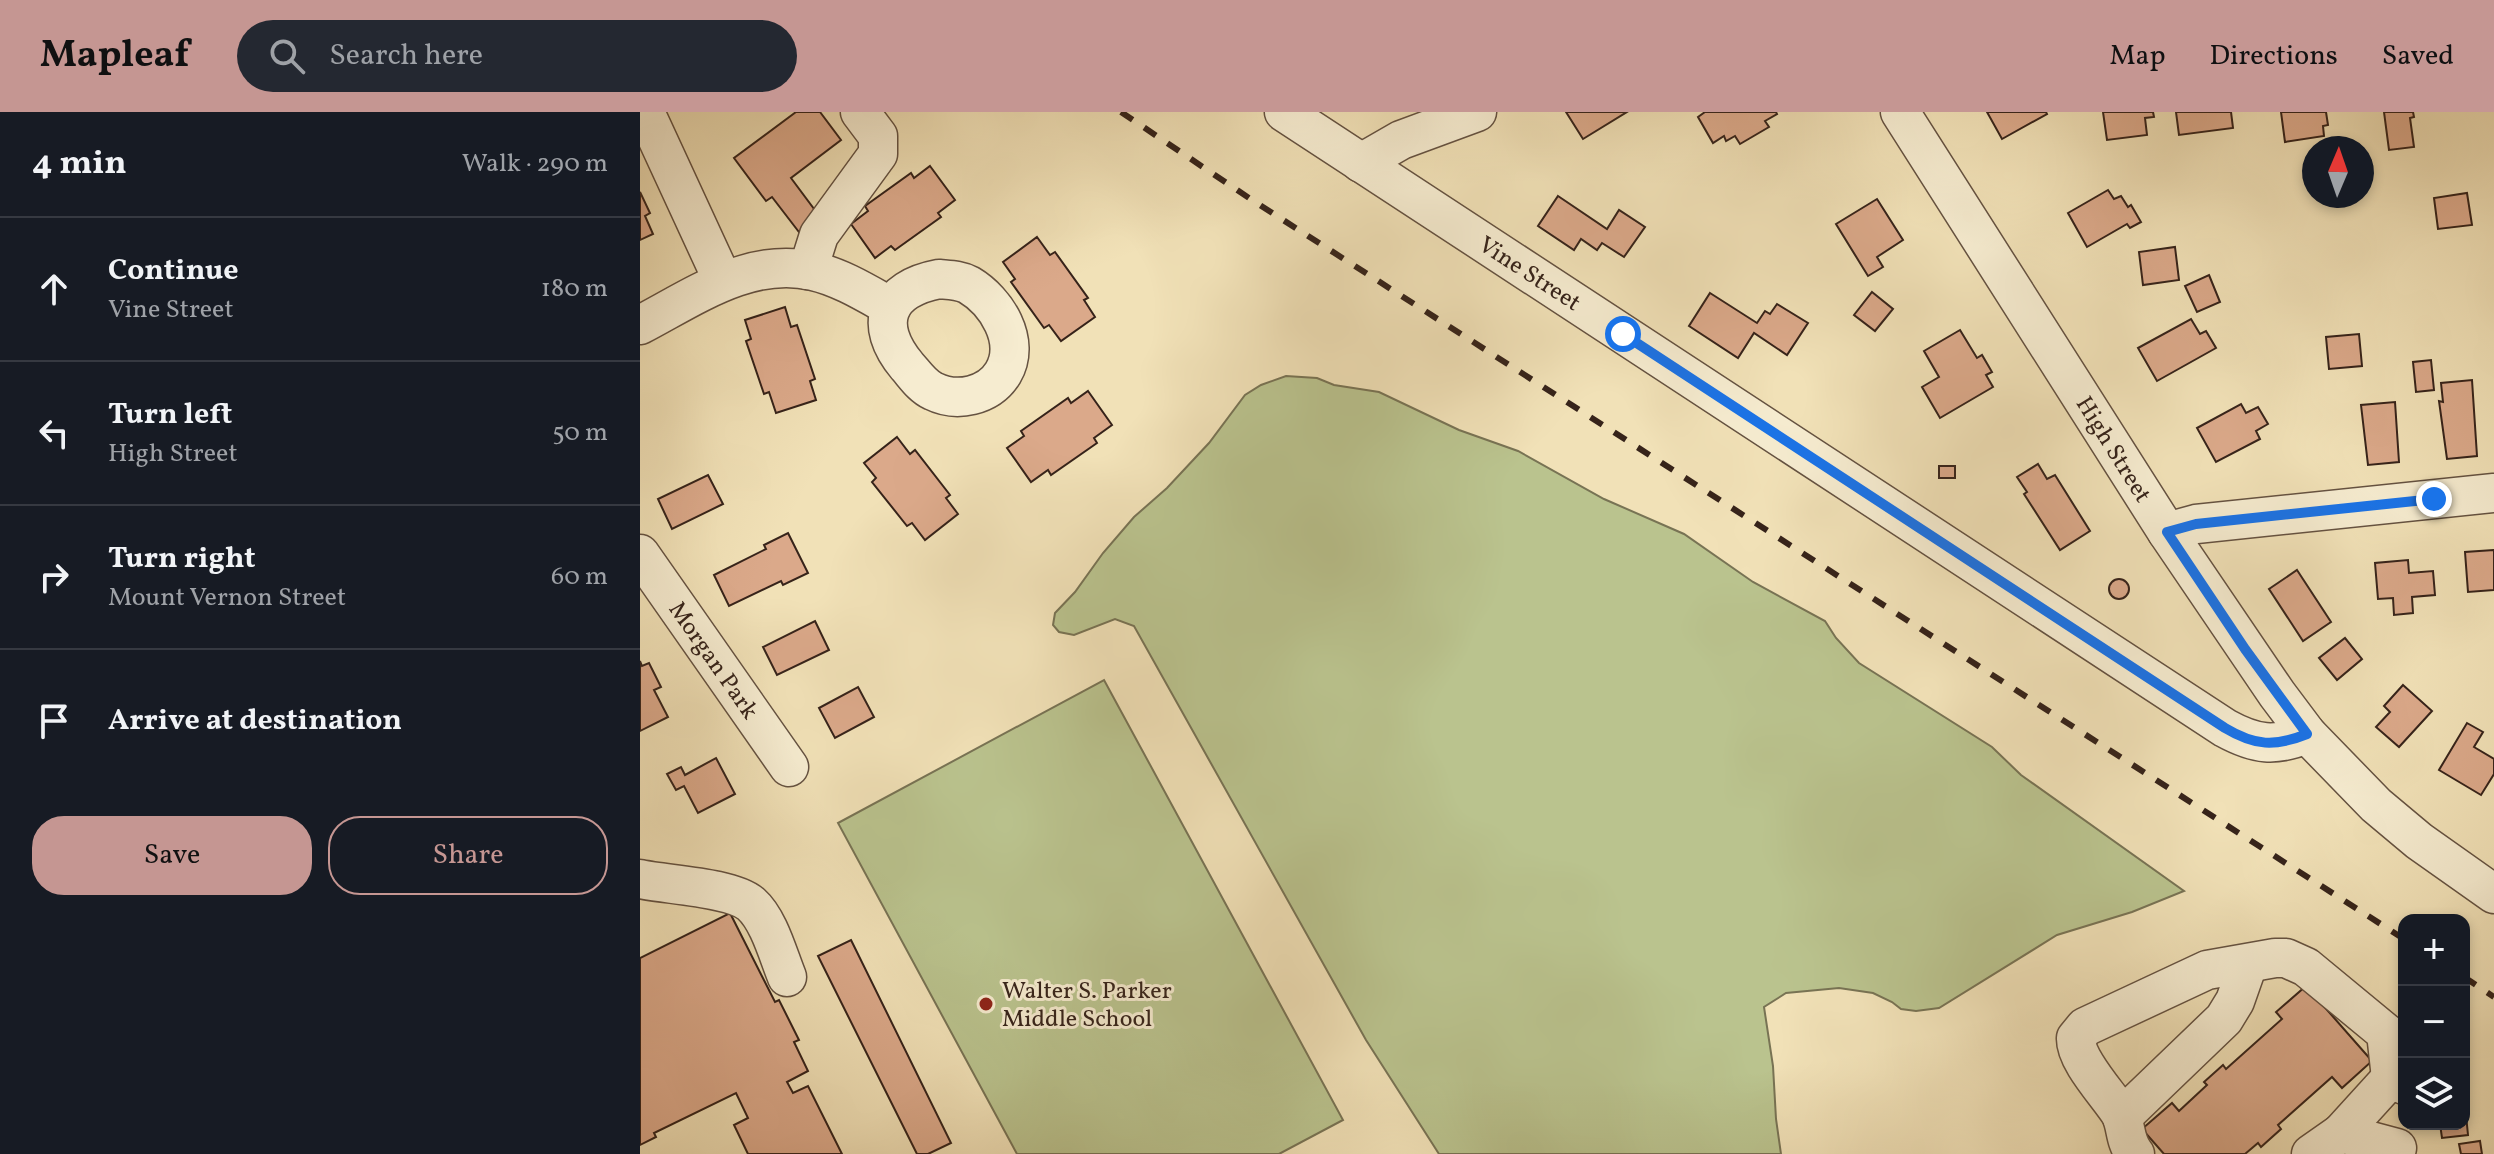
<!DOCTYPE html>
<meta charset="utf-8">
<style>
:root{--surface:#171b24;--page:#242831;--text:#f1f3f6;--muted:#9ea1a6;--line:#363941;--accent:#c59692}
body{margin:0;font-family:Vollkorn,serif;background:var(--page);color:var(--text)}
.controls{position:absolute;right:24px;bottom:24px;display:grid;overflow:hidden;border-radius:16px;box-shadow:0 4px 12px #0003}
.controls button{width:72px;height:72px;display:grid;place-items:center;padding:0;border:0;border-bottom:2px solid var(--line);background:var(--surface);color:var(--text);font:40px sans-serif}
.compass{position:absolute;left:1662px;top:24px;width:72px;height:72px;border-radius:50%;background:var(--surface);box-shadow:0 4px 12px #0003;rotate:2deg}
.stop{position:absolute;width:24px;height:24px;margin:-18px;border:6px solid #1a73e8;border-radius:50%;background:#fff}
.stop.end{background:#1a73e8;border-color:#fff;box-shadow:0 2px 8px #0008}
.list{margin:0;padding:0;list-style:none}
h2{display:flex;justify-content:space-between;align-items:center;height:104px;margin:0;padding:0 32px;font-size:34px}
h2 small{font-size:26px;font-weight:400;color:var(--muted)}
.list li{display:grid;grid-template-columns:52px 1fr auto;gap:24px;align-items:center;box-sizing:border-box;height:144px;padding:0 32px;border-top:2px solid var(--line)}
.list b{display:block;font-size:30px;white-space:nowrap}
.list p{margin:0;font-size:26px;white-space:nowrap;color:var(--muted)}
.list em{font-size:26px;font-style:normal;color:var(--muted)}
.actions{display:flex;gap:16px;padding:24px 32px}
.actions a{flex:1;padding:18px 0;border:2px solid var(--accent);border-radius:32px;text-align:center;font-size:28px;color:var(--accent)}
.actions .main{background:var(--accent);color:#111}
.icon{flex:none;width:44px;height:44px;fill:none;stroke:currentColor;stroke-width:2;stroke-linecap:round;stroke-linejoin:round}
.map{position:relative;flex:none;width:1854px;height:1042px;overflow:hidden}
header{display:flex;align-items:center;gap:48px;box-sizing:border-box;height:112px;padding:0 40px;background:var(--accent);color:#111}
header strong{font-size:38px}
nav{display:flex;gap:44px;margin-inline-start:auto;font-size:28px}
.search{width:560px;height:72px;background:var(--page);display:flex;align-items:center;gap:20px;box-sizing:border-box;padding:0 28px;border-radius:44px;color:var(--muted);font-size:30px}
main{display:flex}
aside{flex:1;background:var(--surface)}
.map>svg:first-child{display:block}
.green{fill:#bac38e;stroke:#787354;stroke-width:2}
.building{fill:#dba98a;stroke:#36231a;stroke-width:2}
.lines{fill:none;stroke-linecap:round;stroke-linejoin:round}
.minor-casing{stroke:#655241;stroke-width:41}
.minor{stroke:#f6ecd0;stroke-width:38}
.rail{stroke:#36231a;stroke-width:6;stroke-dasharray:14 14;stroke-linecap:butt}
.route{stroke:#1a73e8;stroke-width:10}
.poi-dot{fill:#8f2418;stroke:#f6ecd0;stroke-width:3}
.labels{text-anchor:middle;stroke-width:6;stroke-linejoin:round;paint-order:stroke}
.street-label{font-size:24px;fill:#36231a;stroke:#f6ecd0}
.poi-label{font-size:24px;fill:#36231a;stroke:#f6ecd0;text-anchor:start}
</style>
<header>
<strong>Mapleaf</strong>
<div class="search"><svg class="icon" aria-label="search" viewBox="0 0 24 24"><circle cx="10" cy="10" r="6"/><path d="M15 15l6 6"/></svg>Search here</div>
<nav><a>Map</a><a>Directions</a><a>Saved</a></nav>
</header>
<main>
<aside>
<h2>4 min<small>Walk · 290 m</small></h2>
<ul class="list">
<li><svg class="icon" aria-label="ahead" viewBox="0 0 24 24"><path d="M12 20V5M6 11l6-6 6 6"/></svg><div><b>Continue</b><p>Vine Street</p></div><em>180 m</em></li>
<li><svg class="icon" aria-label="left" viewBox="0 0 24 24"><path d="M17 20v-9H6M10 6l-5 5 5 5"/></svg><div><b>Turn left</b><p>High Street</p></div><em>50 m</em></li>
<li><svg class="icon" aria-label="right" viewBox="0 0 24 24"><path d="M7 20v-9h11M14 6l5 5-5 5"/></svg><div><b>Turn right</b><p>Mount Vernon Street</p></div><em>60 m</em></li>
<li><svg class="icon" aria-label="arrive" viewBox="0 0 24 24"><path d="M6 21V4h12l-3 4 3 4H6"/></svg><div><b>Arrive at destination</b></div></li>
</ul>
<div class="actions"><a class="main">Save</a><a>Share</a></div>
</aside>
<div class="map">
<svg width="1854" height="1042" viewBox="0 0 1854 1042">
<rect width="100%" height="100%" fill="#f1e1b7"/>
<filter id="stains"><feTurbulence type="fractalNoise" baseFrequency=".0025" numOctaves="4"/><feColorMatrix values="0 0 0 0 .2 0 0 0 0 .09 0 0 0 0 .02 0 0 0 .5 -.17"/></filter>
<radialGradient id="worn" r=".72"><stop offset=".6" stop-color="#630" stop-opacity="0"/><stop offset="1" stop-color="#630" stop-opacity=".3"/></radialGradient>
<!-- green -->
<g class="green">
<path d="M646 264 677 266 694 273 739 280 819 318 878 339 964 387 1044 422 1113 470 1185 509 1196 526 1219 551 1352 635 1381 663 1544 779 1492 800 1417 823 1299 896 1276 899 1261 897 1252 890 1233 881 1199 876 1146 881 1124 895 1133 954 1136 1007 1141 1042H799L726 928 494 514 475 507 434 523 419 520 413 513 415 501 435 480 463 441 494 405 527 376 569 331 605 283 621 273Z"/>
<path d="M464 568 703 1008 639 1042H377L198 711Z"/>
</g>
<!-- building -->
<g class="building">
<path d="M156 0H180L201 28 151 66 183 109 162 124 132 85 126 89 94 46Z"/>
<path d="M926 0H987L943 27Z"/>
<path d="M1065 0H1136L1137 2 1125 9 1129 15 1100 32 1095 24 1086 29 1084 24 1073 31 1058 5Z"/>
<path d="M1347 0H1406L1407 2 1362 27Z"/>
<path d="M1463 0H1513L1514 5 1505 6 1507 23 1467 28Z"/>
<path d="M1536 0H1591L1593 16 1539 23Z"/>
<path d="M1641 0H1686L1688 13 1683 14 1684 24 1645 30Z"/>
<path d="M1744 0H1773L1774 5 1770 6 1774 35 1749 38Z"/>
<path d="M290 54 315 88 298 101 301 105 255 138 251 134 235 146 211 112 228 99 225 94 271 61 274 66Z"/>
<path d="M1468 78 1474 87 1481 84 1488 95 1491 93 1501 110 1490 116 1487 112 1447 135 1428 101Z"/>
<path d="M0 80 10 101 5 104 13 122 0 128Z"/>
<path d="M1827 81 1832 113 1798 117 1794 86Z"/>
<path d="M918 84 967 117 979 98 1005 115 984 145 962 131 957 138 941 127 934 138 898 114Z"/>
<path d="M1237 87 1263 128 1237 145 1243 155 1228 164 1196 112Z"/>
<path d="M397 125 410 143 415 140 448 186 444 188 455 205 421 229 409 213 404 216 371 170 375 167 363 150Z"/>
<path d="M1535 135 1539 168 1503 173 1499 140Z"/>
<path d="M1569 163 1580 190 1557 200 1545 174Z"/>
<path d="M1232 180 1253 197 1235 219 1214 203Z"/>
<path d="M1070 181 1117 211 1125 199 1130 202 1137 192 1168 211 1147 243 1114 221 1098 246 1049 214Z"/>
<path d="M145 195 151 215 157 213 175 267 170 269 176 288 136 301 129 280 124 282 106 229 111 227 105 208Z"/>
<path d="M1551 207 1560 222 1566 219 1576 236 1517 269 1498 236Z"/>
<path d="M1320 218 1337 246 1342 243 1352 260 1346 263 1353 275 1300 306 1282 275 1299 265 1284 239Z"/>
<path d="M1719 222 1722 254 1689 257 1686 225Z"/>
<path d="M1791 248 1794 278 1776 280 1773 250Z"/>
<path d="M1832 268 1837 344 1807 347 1799 289 1803 290 1801 271Z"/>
<path d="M448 279 472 313 454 326 457 331 411 363 408 358 391 370 367 336 384 324 381 319 428 286 431 291Z"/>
<path d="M1755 290 1759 350 1728 353 1721 293Z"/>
<path d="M1601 292 1606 301 1618 295 1628 312 1616 319 1620 327 1576 350 1557 316Z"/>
<path d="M257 325 270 342 275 338 310 383 306 386 318 402 285 428 272 411 267 414 232 370 236 366 224 351Z"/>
<path d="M1398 352 1407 367 1415 363 1450 419 1420 438 1384 382 1387 380 1377 365Z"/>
<rect x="1299" y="354" width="16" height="12"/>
<path d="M68 363 83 392 32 417 18 387Z"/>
<path d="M148 421 168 461 143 473 141 469 89 494 74 463 126 437 124 433Z"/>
<path d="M1854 438V478L1828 480 1825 440Z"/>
<path d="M1768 448 1769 461 1793 459 1795 483 1772 485 1773 501 1754 503 1753 486 1738 487 1735 451Z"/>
<path d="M1657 458 1691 510 1663 529 1629 477Z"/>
<circle cx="1479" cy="477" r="10"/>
<path d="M175 509 189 538 137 563 123 535Z"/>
<path d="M1705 526 1722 547 1697 568 1679 546Z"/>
<path d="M0 549 2 554 9 551 21 575 14 578 28 605 0 619Z"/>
<path d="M1763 573 1792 599 1759 635 1736 615 1750 600 1744 594Z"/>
<path d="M218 575 234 605 195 626 179 596Z"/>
<path d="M1827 611 1843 620 1834 635 1854 647V662L1841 683 1799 658Z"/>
<path d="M76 646 95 682 58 701 44 674 36 678 27 662 41 655 45 663Z"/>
<path d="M90 801 135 890 139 888 159 928 154 930 168 959 147 970 153 981 168 974 202 1042H108L94 1013 108 1006 96 981 14 1021 16 1025 0 1033V846Z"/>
<path d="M211 828 311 1031 288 1042H277L178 844Z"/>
<path d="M1666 874 1732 949 1702 976 1692 965 1638 1013 1641 1017 1621 1035 1618 1031 1605 1042H1524L1502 1017 1532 991 1539 999 1567 973 1564 970 1583 953 1586 957 1642 907 1636 900Z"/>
<path d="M1824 1003H1826L1828 1023 1802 1026 1800 1012H1824Z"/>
<path d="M1840 1029 1842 1042H1821L1819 1032Z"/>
</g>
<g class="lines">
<defs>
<g id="minor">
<path d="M5 0 83 169"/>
<path d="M644 0 1585 616C1616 633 1635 635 1667 622"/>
<path d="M1260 0 1527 420 1637 582 1667 622 1736 693 1779 729 1854 782"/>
<path d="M721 51 761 28 837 0"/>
<path d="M168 158 179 123 238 42V24L220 0"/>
<path d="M299 167C309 168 320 168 329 173 356 189 382 229 363 261 349 284 317 291 293 279 282 274 275 263 267 254 232 212 246 177 299 167Z"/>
<path d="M0 213C52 186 110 144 173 159 200 165 226 181 251 195"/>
<path d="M1527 420 1556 412 1854 381"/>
<path d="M0 442 149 655"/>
<path d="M0 767C27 773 91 775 111 792 129 808 138 843 147 865"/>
<path d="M1482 1005 1584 907 1595 889 1608 852"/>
<path d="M1701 1021 1751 966"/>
<path d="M1495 1042C1484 1029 1487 1014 1480 1001 1468 982 1435 948 1436 926L1445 915 1567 858 1635 846H1646L1666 855 1746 921 1751 966 1764 973"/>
<path d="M1671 1042 1701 1021 1757 1036"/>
</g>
</defs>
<!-- minor casing -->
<use href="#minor" class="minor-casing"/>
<!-- minor -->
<use href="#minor" class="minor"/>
<!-- rail -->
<g class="rail">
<path d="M481 0 612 88 1764 827"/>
<path d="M1824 865 1854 885"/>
</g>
</g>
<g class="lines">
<!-- route -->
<path class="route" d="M983 222 1585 616C1615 634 1635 635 1667 622L1605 537 1527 420 1556 412 1794 387"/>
</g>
<!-- markers -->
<circle class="poi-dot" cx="346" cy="892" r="8"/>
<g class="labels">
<!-- street labels -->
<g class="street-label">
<text transform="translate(890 161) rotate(33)" y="8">Vine Street</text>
<text transform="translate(1474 337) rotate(58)" y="8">High Street</text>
<text transform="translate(74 548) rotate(55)" y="8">Morgan Park</text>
</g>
<!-- poi labels -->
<g class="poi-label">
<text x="362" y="886">Walter S. Parker<tspan x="362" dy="28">Middle School</tspan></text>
</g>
</g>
<rect width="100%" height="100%" filter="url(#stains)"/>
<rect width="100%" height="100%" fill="url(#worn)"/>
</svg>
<div class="controls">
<button>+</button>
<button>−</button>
<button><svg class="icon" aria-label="layers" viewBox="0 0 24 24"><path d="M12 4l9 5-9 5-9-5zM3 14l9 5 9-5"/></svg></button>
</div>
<svg class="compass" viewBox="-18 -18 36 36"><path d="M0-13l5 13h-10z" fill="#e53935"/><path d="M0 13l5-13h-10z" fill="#9ea1a6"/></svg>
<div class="stop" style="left:983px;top:222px"></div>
<div class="stop end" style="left:1794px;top:387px"></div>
</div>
</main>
